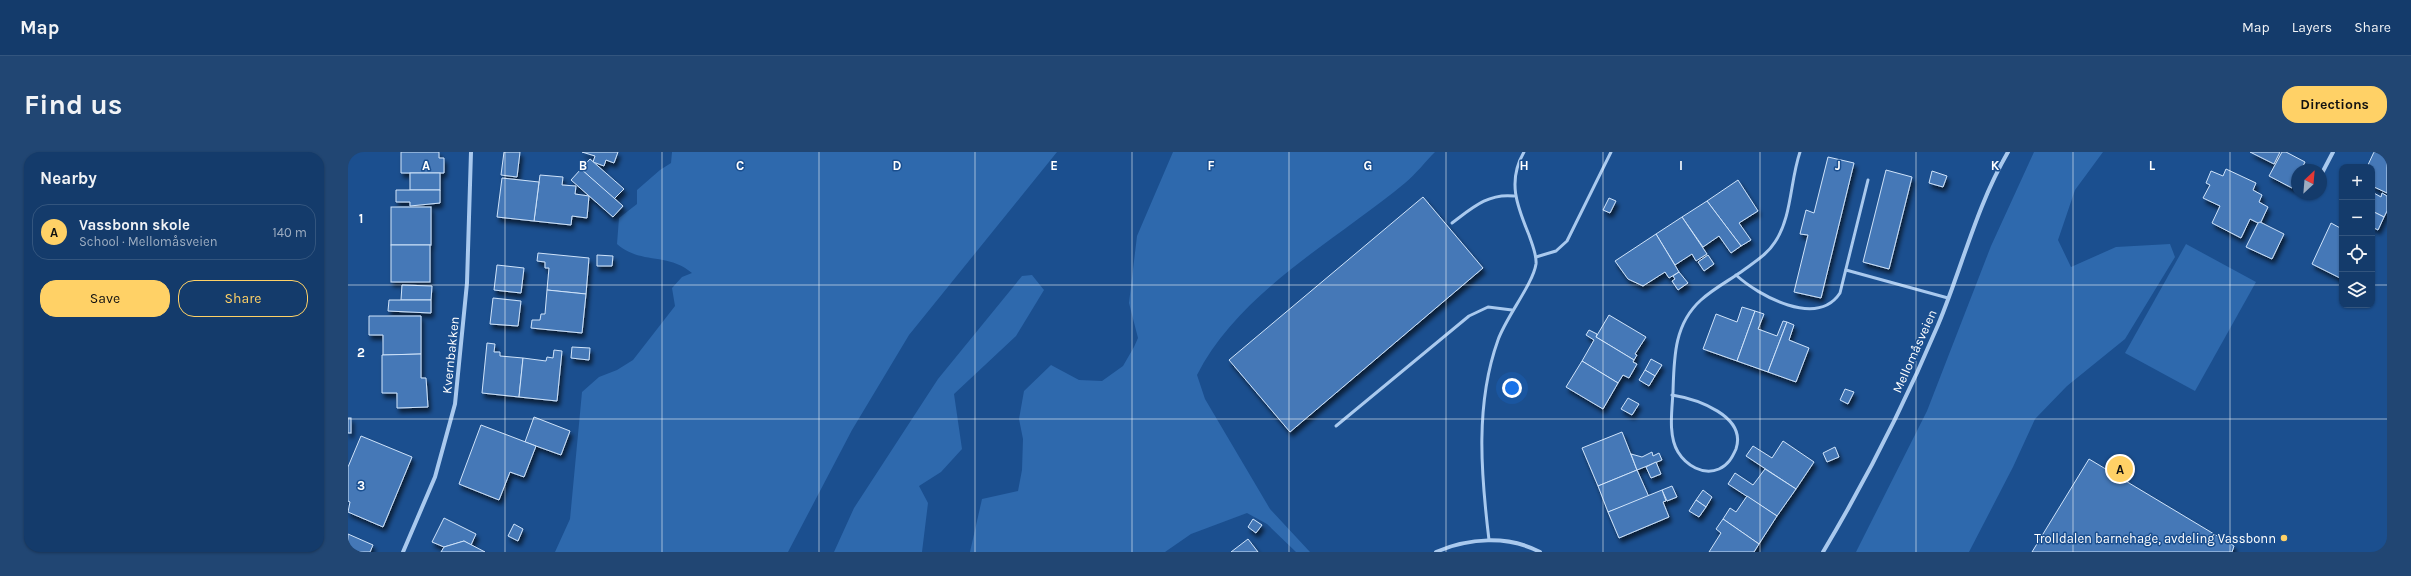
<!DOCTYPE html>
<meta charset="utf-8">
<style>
:root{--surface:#143b6b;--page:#214673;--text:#f1f3f6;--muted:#9dadc1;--line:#33557e;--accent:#ffd166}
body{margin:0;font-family:Karla,sans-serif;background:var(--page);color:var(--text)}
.controls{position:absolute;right:12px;top:12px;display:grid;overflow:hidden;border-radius:8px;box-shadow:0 1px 3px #0004}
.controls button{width:36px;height:36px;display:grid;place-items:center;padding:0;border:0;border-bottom:1px solid var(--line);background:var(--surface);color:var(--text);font:20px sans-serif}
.compass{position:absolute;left:1943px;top:12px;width:36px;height:36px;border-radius:50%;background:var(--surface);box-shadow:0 1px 3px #0004;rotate:26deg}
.you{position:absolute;left:1164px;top:236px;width:14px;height:14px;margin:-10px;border:3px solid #fff;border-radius:50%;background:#1a73e8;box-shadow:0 0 0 6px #1a73e833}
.badge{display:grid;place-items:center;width:26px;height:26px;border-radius:50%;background:var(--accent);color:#111;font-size:13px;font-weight:700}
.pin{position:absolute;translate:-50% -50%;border:2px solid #fff;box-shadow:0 1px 4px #0006}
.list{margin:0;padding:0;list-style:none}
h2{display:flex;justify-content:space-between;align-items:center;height:52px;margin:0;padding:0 16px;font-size:17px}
h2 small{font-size:13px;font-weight:400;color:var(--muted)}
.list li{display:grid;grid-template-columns:26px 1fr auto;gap:12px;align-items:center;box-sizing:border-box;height:56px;margin:0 8px 8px;padding:0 8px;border:1px solid var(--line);border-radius:16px}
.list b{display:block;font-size:15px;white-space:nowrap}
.list p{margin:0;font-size:13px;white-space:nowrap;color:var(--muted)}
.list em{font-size:13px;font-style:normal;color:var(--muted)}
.actions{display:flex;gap:8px;padding:12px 16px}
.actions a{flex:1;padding:9px 0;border:1px solid var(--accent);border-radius:16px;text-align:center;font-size:14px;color:var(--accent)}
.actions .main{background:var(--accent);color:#111}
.icon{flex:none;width:22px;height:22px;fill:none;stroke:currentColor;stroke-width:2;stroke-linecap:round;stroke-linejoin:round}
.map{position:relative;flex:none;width:2039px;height:400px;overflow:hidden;border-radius:16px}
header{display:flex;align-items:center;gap:24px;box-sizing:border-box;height:56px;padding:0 20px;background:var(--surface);border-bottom:1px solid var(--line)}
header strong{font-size:19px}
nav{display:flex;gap:22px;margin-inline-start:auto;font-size:14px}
.intro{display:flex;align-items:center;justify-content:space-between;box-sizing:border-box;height:96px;padding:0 24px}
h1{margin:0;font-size:28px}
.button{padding:10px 18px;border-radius:16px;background:var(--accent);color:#111;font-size:14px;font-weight:700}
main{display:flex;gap:24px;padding:0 24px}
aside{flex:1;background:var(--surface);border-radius:16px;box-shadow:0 1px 3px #0004}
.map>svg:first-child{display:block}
.green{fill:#2e69ad}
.building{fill:#4478b7;stroke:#cfe3fa;filter:url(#shadow)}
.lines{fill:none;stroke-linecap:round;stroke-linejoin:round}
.lane{stroke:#a9c9ee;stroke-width:3}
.street{stroke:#a9c9ee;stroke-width:4}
.grid{fill:none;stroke:#fff;stroke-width:1;stroke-opacity:0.55}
.poi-dot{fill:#ffd166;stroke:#1b4f8f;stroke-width:1.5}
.labels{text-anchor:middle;stroke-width:3;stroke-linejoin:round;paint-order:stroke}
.street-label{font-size:13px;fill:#fff;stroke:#1b4f8f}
.poi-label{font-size:13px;fill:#fff;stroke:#1b4f8f;text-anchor:end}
.grid-label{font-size:13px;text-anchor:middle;font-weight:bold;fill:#fff;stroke:#1b4f8f;stroke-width:3;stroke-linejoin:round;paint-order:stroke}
</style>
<header>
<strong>Map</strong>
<nav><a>Map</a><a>Layers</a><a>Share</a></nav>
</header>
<div class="intro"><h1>Find us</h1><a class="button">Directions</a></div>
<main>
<aside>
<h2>Nearby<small></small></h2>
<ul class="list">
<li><span class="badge">A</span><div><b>Vassbonn skole</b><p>School · Mellomåsveien</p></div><em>140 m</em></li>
</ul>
<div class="actions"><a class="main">Save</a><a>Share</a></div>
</aside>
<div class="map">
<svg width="2039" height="400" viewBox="0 0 2039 400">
<defs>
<filter id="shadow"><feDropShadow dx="2.5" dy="4.5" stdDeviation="2" flood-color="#0009"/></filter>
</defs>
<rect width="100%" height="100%" fill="#1b4f8f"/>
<!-- green -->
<g class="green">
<path d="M324 0H709L561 183 504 278 440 400H207L222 367 234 240 251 225 269 218 285 208 327 154 324 136 334 125 344 121C319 100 293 113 269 92L271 66 289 52V38L312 18 323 11Z"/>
<path d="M825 0H1087C1077 10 1068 22 1057 31 987 89 891 140 849 223L857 247 922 357 962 400H948L919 372 899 361 843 382 817 400H622L634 347 670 339 674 318 675 287 671 267 676 239 703 213 731 228 754 229 775 214 786 195 790 186 781 151 789 84Z"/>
<path d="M1686 0H1755L1727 38 1710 88 1723 115 1768 95 1822 92 1827 105 1777 187 1719 234 1687 267 1665 315 1621 400H1508L1579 259 1643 94Z"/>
<path d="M1838 92 1908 130 1847 239 1777 201Z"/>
<path d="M684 123 696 138 668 184 606 242 614 297 593 320 571 334 580 351 574 400H486L506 356 590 227 674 124Z"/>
</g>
<!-- building -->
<g class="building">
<path d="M53 0H91V6H96V21H53Z"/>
<path d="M156 0H172L169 25 153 23Z"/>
<path d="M234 0H270L266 11 258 8 256 14 245 10 247 4Z"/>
<path d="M1902 0H1932L1926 12Z"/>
<path d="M1934 0H1938L1957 10 1953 18H1949V25L1944 36 1921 24Z"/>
<path d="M2026 0H2039V41L2024 34V15H2019Z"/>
<path d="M1480 5 1506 11 1473 146 1446 140 1460 83 1452 82 1458 58 1466 61Z"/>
<path d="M242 7 276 37 266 47 233 17Z"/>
<path d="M233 17 275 54 265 65 223 28Z"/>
<path d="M1878 17 1908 31 1905 38 1914 43 1911 50 1920 55 1912 72 1902 67 1893 86 1864 71 1872 54 1855 46 1862 33 1858 31 1863 19 1875 24Z"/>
<path d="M1538 18 1564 25 1541 117 1515 110Z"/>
<path d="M1584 19 1599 24 1595 35 1581 31Z"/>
<rect x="62" y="21" width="30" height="17"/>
<path d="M192 23 215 25 214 33 228 34 227 42 241 44 239 66 224 64 223 73 186 69Z"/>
<path d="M154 26 191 30 186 69 149 65Z"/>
<path d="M1390 28 1410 59 1391 71 1403 88 1393 94 1359 49Z"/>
<path d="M48 38H92V51L62 54V50H48Z"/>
<path d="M2024 40 2033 45 2034 41 2039 44V59L2036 65 2024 59Z"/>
<path d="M1075 45 1135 116 942 280 881 208Z"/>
<path d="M1261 46 1268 49 1262 61 1255 58Z"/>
<path d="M1359 49 1393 94 1383 101 1371 84 1355 95 1334 65Z"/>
<rect x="43" y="55" width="40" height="38"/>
<path d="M2024 59 2036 65 2030 78 2024 75Z"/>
<path d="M1334 65 1359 102 1348 109 1344 102 1327 113 1308 82Z"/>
<path d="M1912 70 1936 82 1924 107 1898 95 1910 71Z"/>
<path d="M1983 71 1994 77V127L1964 112Z"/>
<path d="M1308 82 1331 120 1321 126 1317 120 1295 134 1280 127 1267 109Z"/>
<rect x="43" y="93" width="39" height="37"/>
<path d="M190 101 241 106 238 142 199 138 201 116H197V110L189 109Z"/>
<path d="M249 103 265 104 264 114H249Z"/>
<path d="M1360 103 1366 112 1356 119 1350 110Z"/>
<path d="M149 113 176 116 173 141 146 138Z"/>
<path d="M1331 120 1340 131 1330 138 1324 129 1327 127 1325 124Z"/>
<path d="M54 133 84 134 83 148H53Z"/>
<path d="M199 138 238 142 234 181 183 176 184 168H192L193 162H197Z"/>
<path d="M145 146 173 149 170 174 142 172Z"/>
<path d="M41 148H83V161L40 159Z"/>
<path d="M1394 155 1407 159 1389 209 1355 197 1368 162 1389 170Z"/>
<path d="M1407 159 1416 162 1410 177 1429 184 1435 169 1439 170 1420 220 1389 209Z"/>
<path d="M1261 163 1298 185 1287 202 1289 203 1286 208 1248 185Z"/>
<path d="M21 164H73V202L35 203V183H21Z"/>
<path d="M1439 170 1446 173 1441 188 1461 196 1448 230 1420 220Z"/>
<path d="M1241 178 1249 182 1248 185 1286 208 1285 210 1289 212 1281 226 1275 223 1270 231 1234 209 1246 188 1238 183Z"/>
<path d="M139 191 147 192 146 200H152V204L175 206 171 245 134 241Z"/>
<path d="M224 195 242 196 241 208 223 206Z"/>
<path d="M206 198 214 199 209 249 171 245 175 206 198 209 199 205 205 206Z"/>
<path d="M73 202V226H78L80 255 49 256V241H34V203Z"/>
<path d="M1303 207 1314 213 1307 224 1297 218Z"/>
<path d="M1234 209 1270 231 1255 257 1218 235Z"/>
<path d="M1297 218 1307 224 1301 234 1291 228Z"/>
<path d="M1497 237 1506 240 1500 252 1492 248Z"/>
<path d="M1280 246 1291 252 1284 263 1273 257Z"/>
<path d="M186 265 222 279 213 303 177 290Z"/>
<rect x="0" y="266" width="3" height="15"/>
<path d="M133 273 188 294 176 325 162 320 151 348 111 332Z"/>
<path d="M1274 280 1289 318 1250 334 1234 296Z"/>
<path d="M13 284 64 305 35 375 0 360 2 350 0 349V315Z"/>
<path d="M1435 289 1466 310 1448 337 1398 304 1405 294 1424 306Z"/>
<path d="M1487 295 1491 305 1479 310 1475 301Z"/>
<path d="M1304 300 1305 304 1311 301 1314 308 1289 318 1283 302 1294 305Z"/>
<path d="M1741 307 1886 394 1884 400H1684Z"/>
<path d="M1308 310 1313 322 1303 326 1298 315Z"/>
<path d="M1417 317 1448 337 1429 364 1380 332 1387 321 1405 333Z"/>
<path d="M1289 318 1301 345 1260 360 1250 334Z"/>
<path d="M1324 334 1329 345 1319 349 1314 338Z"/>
<path d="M1314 338 1318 349 1315 350 1321 365 1271 386 1260 360Z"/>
<path d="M1355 338 1364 345 1358 355 1348 348Z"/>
<path d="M1399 344 1429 364 1411 392 1375 367 1382 356 1388 360Z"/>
<path d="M1348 348 1358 355 1351 365 1341 359Z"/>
<path d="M96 366 128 382 123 393 116 389 96 395 84 390Z"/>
<path d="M905 367 914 373 908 381 900 375Z"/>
<path d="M1375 367 1411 392 1406 400H1361L1373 381 1368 377Z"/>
<path d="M166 372 175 377 170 389 160 384Z"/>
<path d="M0 382 25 393 22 400H0Z"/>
<path d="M900 387 910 400H883Z"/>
<path d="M116 389 137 400H93L96 395Z"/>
</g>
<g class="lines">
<!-- lane -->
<g class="lane">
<path d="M1104 71C1124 56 1140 41 1166 44"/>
<path d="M1188 105 1208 99 1219 89 1263 0"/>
<path d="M1498 118 1600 146"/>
<path d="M1388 123C1411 144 1469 176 1492 141L1520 28"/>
<path d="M1324 243C1349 247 1399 264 1388 297 1384 306 1380 313 1371 317 1355 324 1338 313 1330 300 1320 284 1324 258 1325 240 1326 206 1326 172 1353 148 1365 137 1380 129 1393 120 1405 111 1419 103 1427 90 1444 65 1442 29 1452 0"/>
<path d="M988 274 1121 164 1140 155 1164 158"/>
<path d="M1141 388C1133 322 1127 252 1150 188 1158 165 1185 132 1188 112 1189 103 1184 92 1181 83 1169 54 1159 29 1176 0"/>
</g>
<!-- street -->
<g class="street">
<path d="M1973 23 1985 0"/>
<path d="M55 400 87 325 107 252 119 131 123 0"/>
<path d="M1088 400C1120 386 1160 383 1192 400"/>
<path d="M1475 400C1518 328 1557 251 1590 173 1614 116 1628 55 1660 0"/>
</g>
</g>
<!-- grid -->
<path class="grid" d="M157 0V400M314 0V400M471 0V400M627 0V400M784 0V400M941 0V400M1098 0V400M1255 0V400M1412 0V400M1568 0V400M1725 0V400M1882 0V400M0 133H1994M2024 133H2039M0 267H2039"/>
<!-- markers -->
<circle class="poi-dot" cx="1936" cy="386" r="4"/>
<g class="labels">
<!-- street labels -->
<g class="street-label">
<text transform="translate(1566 199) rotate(-66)" y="5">Mellomåsveien</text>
<text transform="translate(102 203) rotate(-84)" y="5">Kvernbakken</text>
</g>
<!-- poi labels -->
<g class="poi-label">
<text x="1928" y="391">Trolldalen barnehage, avdeling Vassbonn</text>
</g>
</g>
<g class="grid-label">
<text x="78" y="18">A</text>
<text x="235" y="18">B</text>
<text x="392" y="18">C</text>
<text x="549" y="18">D</text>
<text x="706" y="18">E</text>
<text x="863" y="18">F</text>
<text x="1020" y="18">G</text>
<text x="1176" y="18">H</text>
<text x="1333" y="18">I</text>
<text x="1490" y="18">J</text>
<text x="1647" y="18">K</text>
<text x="1804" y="18">L</text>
<text x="13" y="71">1</text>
<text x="13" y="205">2</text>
<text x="13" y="338">3</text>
</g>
</svg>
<div class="controls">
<button>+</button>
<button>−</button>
<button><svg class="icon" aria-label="locate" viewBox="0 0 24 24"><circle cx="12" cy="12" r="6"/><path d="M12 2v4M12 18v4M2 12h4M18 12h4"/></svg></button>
<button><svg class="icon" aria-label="layers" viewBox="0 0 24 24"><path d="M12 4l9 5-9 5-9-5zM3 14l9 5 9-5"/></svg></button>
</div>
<svg class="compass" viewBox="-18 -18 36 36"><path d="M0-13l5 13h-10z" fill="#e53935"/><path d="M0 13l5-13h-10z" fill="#9dadc1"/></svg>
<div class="you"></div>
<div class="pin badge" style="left:1772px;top:317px">A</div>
</div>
</main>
